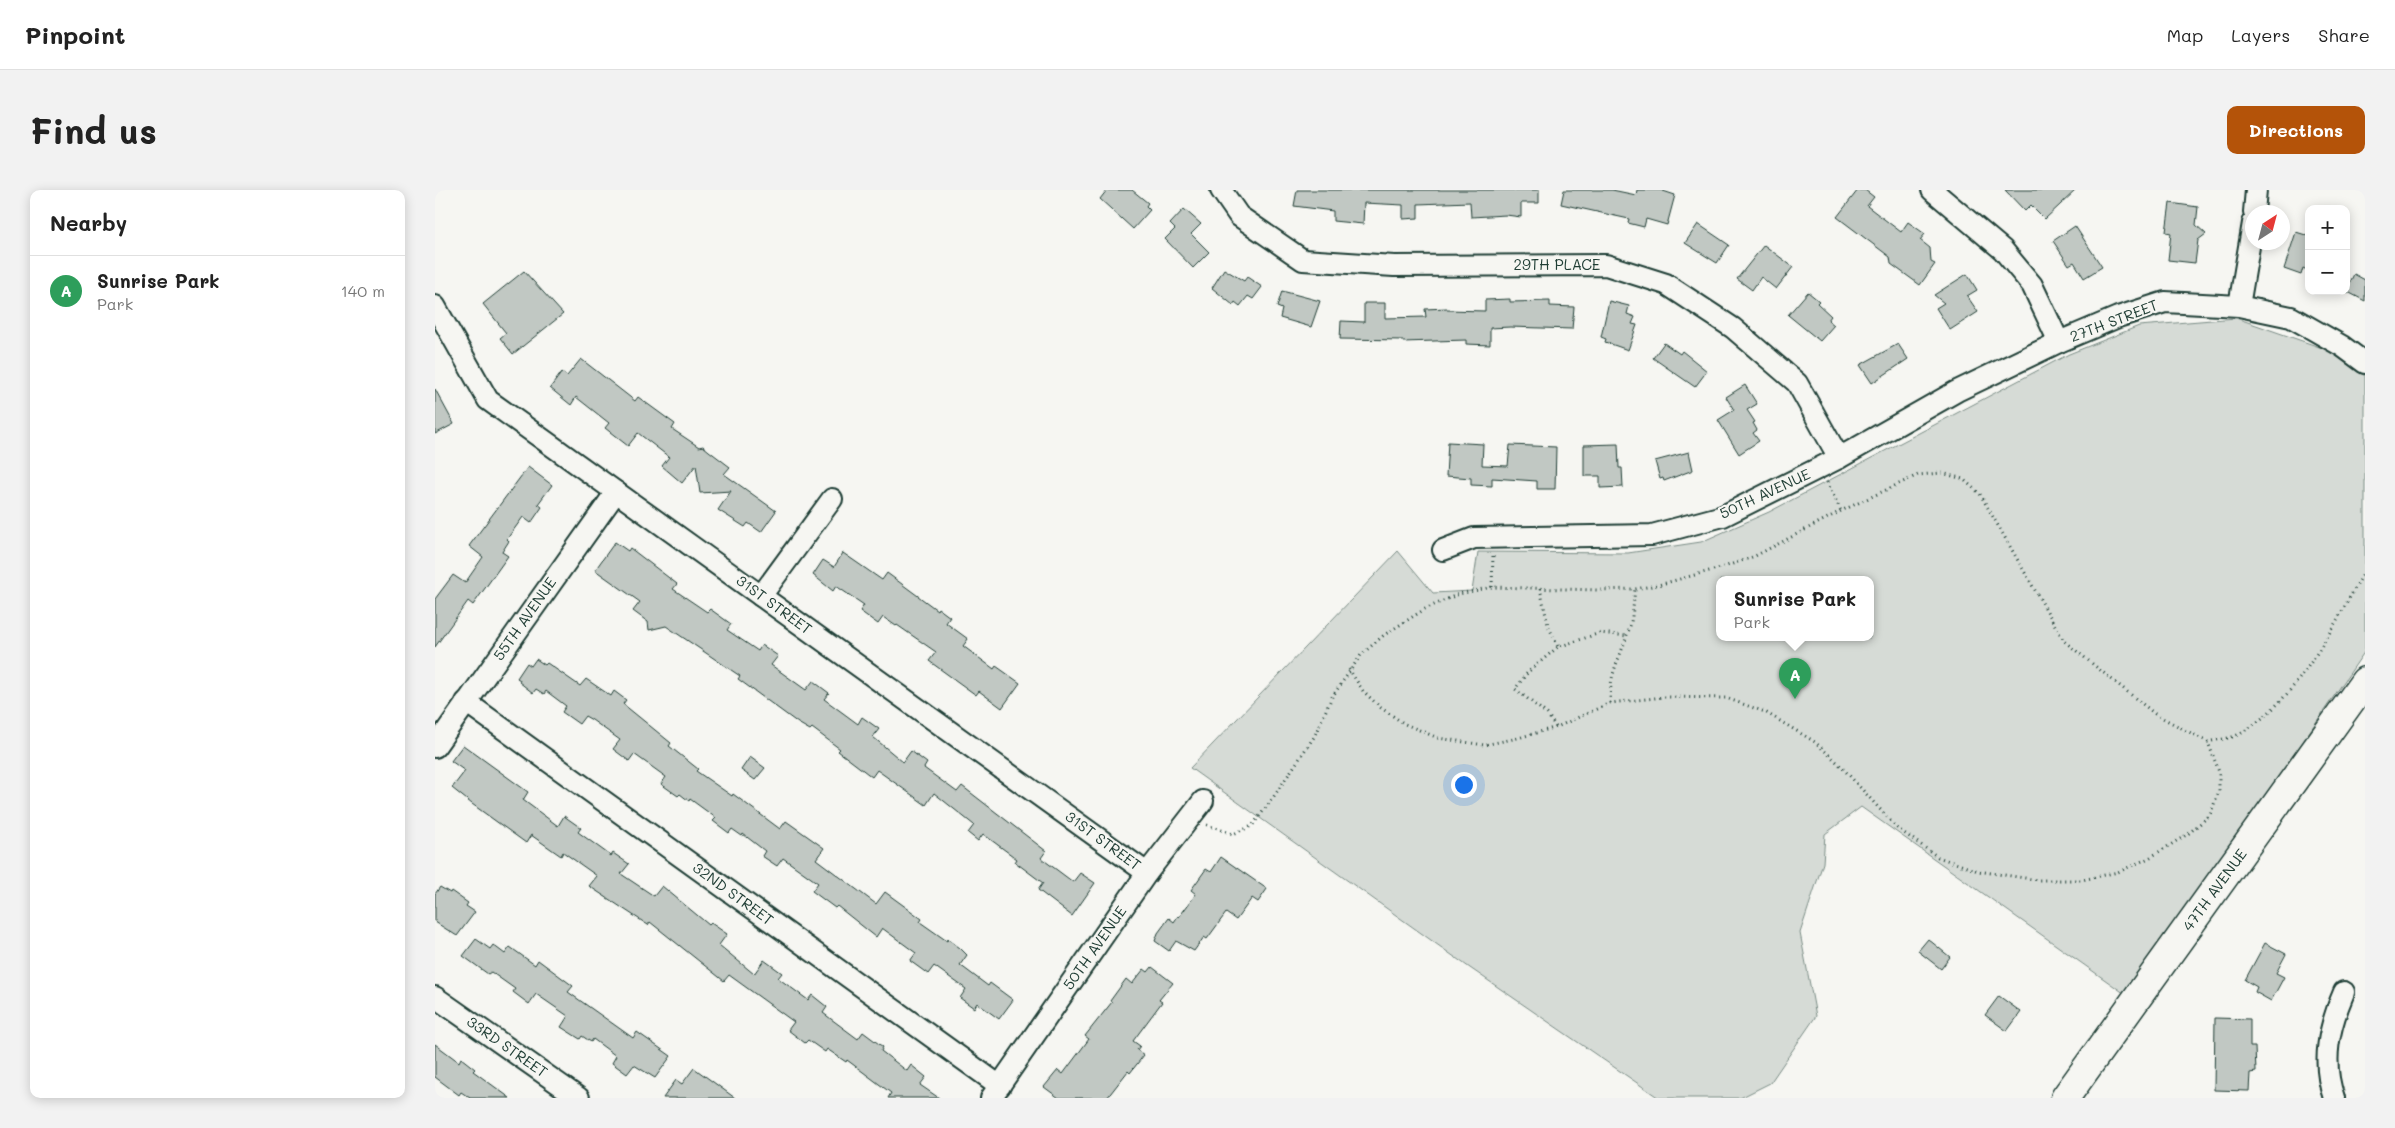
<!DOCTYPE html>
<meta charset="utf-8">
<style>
:root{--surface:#fff;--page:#f2f2f2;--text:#222;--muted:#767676;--line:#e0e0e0;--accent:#b45309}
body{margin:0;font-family:Mali,sans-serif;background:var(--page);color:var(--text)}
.controls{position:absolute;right:15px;top:15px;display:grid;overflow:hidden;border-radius:10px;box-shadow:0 2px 12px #0003}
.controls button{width:45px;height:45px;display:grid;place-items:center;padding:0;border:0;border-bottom:1px solid var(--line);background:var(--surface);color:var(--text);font:25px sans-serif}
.compass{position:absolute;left:1810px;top:15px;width:45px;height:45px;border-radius:50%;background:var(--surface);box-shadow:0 2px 12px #0003;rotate:36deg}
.you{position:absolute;left:1028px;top:594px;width:18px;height:18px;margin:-12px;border:4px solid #fff;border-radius:50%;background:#1a73e8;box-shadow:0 0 0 8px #1a73e833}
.badge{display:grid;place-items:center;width:32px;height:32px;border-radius:50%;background:var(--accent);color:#fff;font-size:16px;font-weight:700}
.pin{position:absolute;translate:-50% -41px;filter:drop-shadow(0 1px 2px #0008)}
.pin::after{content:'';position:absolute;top:26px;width:18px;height:15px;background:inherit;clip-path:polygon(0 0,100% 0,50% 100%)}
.popup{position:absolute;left:1281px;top:386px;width:158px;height:65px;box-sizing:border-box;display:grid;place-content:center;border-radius:10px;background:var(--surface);filter:drop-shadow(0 1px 4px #0005);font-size:16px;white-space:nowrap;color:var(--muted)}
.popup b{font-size:19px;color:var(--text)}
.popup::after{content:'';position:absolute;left:50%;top:100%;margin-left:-10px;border:10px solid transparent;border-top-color:var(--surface)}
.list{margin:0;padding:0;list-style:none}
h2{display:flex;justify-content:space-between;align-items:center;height:65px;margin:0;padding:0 20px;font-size:21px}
h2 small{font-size:16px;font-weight:400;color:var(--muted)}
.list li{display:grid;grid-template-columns:32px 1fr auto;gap:15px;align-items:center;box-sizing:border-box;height:70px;padding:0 20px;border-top:1px solid var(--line)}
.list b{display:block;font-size:19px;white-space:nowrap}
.list p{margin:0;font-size:16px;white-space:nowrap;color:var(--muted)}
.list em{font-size:16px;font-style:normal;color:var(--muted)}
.map{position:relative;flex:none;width:1930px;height:908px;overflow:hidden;border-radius:10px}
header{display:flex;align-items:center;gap:30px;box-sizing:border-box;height:70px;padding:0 25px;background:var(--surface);border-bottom:1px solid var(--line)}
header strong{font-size:24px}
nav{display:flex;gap:28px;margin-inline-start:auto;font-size:18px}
.intro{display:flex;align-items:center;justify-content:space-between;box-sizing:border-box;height:120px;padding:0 30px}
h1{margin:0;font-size:35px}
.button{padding:12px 22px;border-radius:10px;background:var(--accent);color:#fff;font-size:18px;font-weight:700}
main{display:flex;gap:30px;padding:0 30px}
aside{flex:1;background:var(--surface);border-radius:10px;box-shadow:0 2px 12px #0003}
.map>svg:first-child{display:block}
.green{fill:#d6dbd6;stroke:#7a8c85;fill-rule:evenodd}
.building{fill:#c1c8c3;stroke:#1f3d34}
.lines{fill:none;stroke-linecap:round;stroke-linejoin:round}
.street-casing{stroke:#1f3d34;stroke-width:24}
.secondary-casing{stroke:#1f3d34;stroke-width:31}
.path{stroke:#1f3d34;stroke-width:3;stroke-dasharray:1 4;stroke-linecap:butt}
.street{stroke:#f6f6f2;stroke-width:20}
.secondary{stroke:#f6f6f2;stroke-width:28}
.labels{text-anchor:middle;stroke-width:4;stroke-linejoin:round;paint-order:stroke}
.street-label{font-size:15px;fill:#1f3d34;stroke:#f6f6f2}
</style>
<header>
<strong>Pinpoint</strong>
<nav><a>Map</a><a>Layers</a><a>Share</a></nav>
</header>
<div class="intro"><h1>Find us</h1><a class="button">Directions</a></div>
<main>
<aside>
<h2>Nearby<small></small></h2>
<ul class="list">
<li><span class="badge" style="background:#2e9e5b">A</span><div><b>Sunrise Park</b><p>Park</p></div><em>140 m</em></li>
</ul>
</aside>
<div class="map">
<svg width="1930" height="908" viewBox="0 0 1930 908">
<rect width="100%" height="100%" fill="#f6f6f2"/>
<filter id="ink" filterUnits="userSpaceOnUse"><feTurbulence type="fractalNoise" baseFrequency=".02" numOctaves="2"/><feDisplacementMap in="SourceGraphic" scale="10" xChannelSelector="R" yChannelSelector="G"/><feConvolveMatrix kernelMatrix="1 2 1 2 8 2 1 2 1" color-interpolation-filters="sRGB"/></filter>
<g filter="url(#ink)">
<!-- green -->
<path class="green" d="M1801 128 1893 160 1930 186V461L1693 806 1426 617 1390 644 1388 673 1365 743 1381 826 1335 893 1305 908H1224L1035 778 755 578 963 361 998 403 1037 401 1043 362 1193 363 1266 352 1334 322 1634 164 1704 136ZM1285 390H1435V448H1285Z"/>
<!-- building -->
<g class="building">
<path d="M672 0H697L713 13 711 16 715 20 698 39 665 9Z"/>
<path d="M862 0H1104V13H1086V27L1071 25 1036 27 1035 12 983 14V28L968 29V15L929 13 928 34 898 31V21L859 16Z"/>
<path d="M1129 0H1177L1201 5 1202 0H1225L1240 5 1232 35 1211 29 1209 37 1193 33 1194 29 1126 14Z"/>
<path d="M1423 0H1430L1439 7 1432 16 1466 42 1473 32 1490 44 1485 50 1495 58 1496 72 1500 74 1485 95 1456 74 1455 67 1402 27Z"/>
<path d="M1570 0H1641L1610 29 1596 15 1590 21Z"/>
<path d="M1735 13 1763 17 1761 35 1771 44 1763 50 1760 73 1733 70 1736 43 1731 42Z"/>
<path d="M749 19 766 34 756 44 774 62 758 78 730 49 740 39 735 34Z"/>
<path d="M1263 34 1294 55 1282 73 1250 53Z"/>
<path d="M1640 36 1667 77 1649 88 1639 72 1634 75 1618 51Z"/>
<path d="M1861 42 1874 46V81L1868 78 1866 85 1849 79Z"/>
<path d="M1329 55 1358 77 1341 99 1326 87 1317 100 1302 89Z"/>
<path d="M789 79 809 91 812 87 827 97 818 109 813 106 805 116 800 112 798 115 777 98Z"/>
<path d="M89 81 128 124 78 164 65 148 71 143 48 114Z"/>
<path d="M1532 84 1542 100 1532 106 1543 122 1515 140 1501 118 1509 113 1499 105Z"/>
<path d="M1919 84 1930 90V111L1911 101Z"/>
<path d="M847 101 885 111 876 137 845 128 847 119 842 117Z"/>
<path d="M1373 102 1384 111 1382 113 1396 126 1393 130 1399 135 1385 151 1353 125Z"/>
<path d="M1075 109V112L1115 111V116L1139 117 1137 139 1075 137 1055 138V155L1031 154V150L968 152V150L905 149 906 131 929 132V113H950V128L991 127 990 119 1012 118V120L1050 121V110Z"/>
<path d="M1174 111 1194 116 1192 124 1200 127 1197 134 1202 135 1193 160 1170 152 1171 149 1166 147Z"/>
<path d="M1229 153 1245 164 1247 161 1272 181 1260 197 1218 168Z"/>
<path d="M1463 154 1473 169 1437 193 1425 175Z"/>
<path d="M146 169 200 211 203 207 240 234 237 239 264 257 268 256 274 261 295 277 289 284 341 321 326 342 313 333 310 337 283 320 296 301 265 303 261 275 247 293 227 276 234 267 203 243 193 256 170 238 174 233 141 207 136 215 115 198 127 182 132 186Z"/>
<path d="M1310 195 1322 214 1312 220 1320 232 1318 233 1322 240 1318 243 1324 251 1304 264 1283 230 1299 220 1291 207Z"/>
<path d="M0 199 19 234 0 244Z"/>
<path d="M1013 252 1048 254 1047 275 1073 276 1075 255 1121 257 1120 299H1102V291L1057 288V296L1036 295V288L1011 286Z"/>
<path d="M1183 254 1184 278H1187L1188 297 1165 298V286H1149V255Z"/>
<path d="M1254 262 1258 280 1229 291 1228 288 1225 289 1220 271Z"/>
<path d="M93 277 117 295 103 314 107 317 96 333 88 327 72 349 74 351 67 362 73 366 38 415 33 411 0 457V409L18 385 30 393 48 367 34 356Z"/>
<path d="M180 352 193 361 195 358 242 394 238 399 272 422 275 419 296 434 292 440 323 461 327 455 343 466 336 475 371 500 378 491 394 503 389 509 423 534 427 527 444 539 438 547 468 572 476 561 492 573 489 578 522 602 527 596 611 661 606 668 638 692 645 683 660 693 637 726 603 700 608 693 580 672 582 669 548 644 543 651 533 643 539 635 499 603 491 615 442 580 437 587 403 561 405 559 377 538 375 540 363 533 303 489 305 486 231 436 214 440 213 432 198 421 205 412 160 380Z"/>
<path d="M408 363 447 390 452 383 502 420 503 418 515 427 511 433 533 449 528 456 559 479 561 476 585 493 567 518 544 501 541 505 494 471 501 462 462 435 461 436 448 427 443 434 425 421 429 415 401 396 398 401 378 385 388 370 399 377Z"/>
<path d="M101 469 110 475 112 473 145 496 151 489 176 506 179 501 191 510 188 514 236 553 234 556 263 579 261 581 297 606 298 604 345 639 351 631 389 658 381 669 441 714 450 702 487 729 485 732 512 751 513 749 525 758 532 765 525 775 553 796 555 793 578 810 564 829 542 813 539 818 525 808 531 799 499 776 493 784 475 771 481 763 447 738 441 747 402 716 400 718 377 701 383 693 348 668 342 676 327 666 330 661 308 644 307 646 297 639 294 643 278 631 281 628 255 609 254 611 245 604 243 606 226 594 231 587 199 564 194 571 178 559 185 550 157 530 150 526 144 534 127 522 131 516 111 501 109 504 101 499 98 503 84 492 85 490 82 488 92 473 96 476Z"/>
<path d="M28 555 93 602 88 610 123 636 129 626 146 638 143 642 176 666 178 663 194 674 186 684 219 706 227 696 274 735 276 733 292 744 284 755 319 784 329 770 347 783 343 788 373 810 377 805 392 817 388 823 423 849 428 842 448 857 446 861 472 881 476 875 491 887 485 895 504 908H453L456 903 412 870 411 872 392 859 390 862 373 850 370 853 353 840 359 832 294 785 289 791 215 732 213 735 154 696 162 686 128 662 126 666 96 645 91 653 37 614 17 598 30 581 16 571Z"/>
<path d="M315 567 330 578 320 590 306 580Z"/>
<path d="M786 667 832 699 823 712 817 708 801 730 791 723 772 749 769 747 759 761 741 751 734 761 720 751 723 743 734 728 739 732 743 726 744 727 761 704 756 700 771 679 776 682Z"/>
<path d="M5 697 15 703 16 701 33 713 31 716 40 722 22 746 0 732V704Z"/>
<path d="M41 749 55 759 58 755 70 764 75 757 100 775 103 770 138 796 133 802 198 848 202 842 236 866 220 888 199 875 192 884 177 873 181 866 158 849 156 852 147 846 145 849 126 837 133 826 101 804 94 814 78 802 80 799 56 782 53 784 28 766Z"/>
<path d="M1493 749 1515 767 1506 779 1483 761Z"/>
<path d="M1830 753 1851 764 1841 783 1849 787 1836 811 1820 802 1822 797 1810 790Z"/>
<path d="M717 777 738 793 724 810 727 812 698 851 705 856 702 860 709 865 695 883 693 881 672 908H624L609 897 623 880 628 884 654 849 650 846 677 812 675 811 691 789 697 794 709 779 713 782Z"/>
<path d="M1564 806 1586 822 1572 841 1550 825Z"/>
<path d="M1780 828 1815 829V857H1820L1821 882 1815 883 1814 901 1779 900Z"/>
<path d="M0 854 24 872 26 868 40 879 38 881 75 908H35L26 902 24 905 0 887Z"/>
<path d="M259 878 300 908H228L241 890 247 894Z"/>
</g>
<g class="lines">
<defs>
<g id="street">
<path d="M786 0 804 26 868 70 959 76 1171 75 1231 94 1298 138 1362 193 1404 268"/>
<path d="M1497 0 1568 60 1597 95 1624 152"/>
<path d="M1819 22 1821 0"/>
<path d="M0 116 53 210 712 683"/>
<path d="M1804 116 1818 33"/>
<path d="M1008 360 1039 348 1217 345 1288 326 1404 268 1522 201 1624 152 1683 127 1730 112 1804 116 1856 127 1907 156 1930 173"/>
<path d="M326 406 397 309"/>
<path d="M31 512 565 896"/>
<path d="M0 557 181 302"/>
<path d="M0 807 144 908"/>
<path d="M556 908 712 683 768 611"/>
<path d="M1899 908C1886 871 1894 837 1909 802"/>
</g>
<path id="secondary" d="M1630 908 1930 491"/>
</defs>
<!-- street casing -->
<use href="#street" class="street-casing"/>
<!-- secondary casing -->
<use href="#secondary" class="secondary-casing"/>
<!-- path -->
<g class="path">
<path d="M1392 292 1406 321"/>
<path d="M1057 397 1058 365"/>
<path d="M1105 398 1113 435 1123 457 1165 443 1192 446"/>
<path d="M914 479 928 501 946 518 970 534 1003 548 1049 555 1083 548 1122 537 1175 513 1229 507 1291 508 1330 522 1380 552 1403 573 1462 638 1503 667 1543 681 1603 690H1647L1683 682 1714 668 1753 644 1775 625 1784 601V582L1773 552"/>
<path d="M1175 513C1175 480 1183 474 1192 445 1198 431 1198 415 1200 399"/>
<path d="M1121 537 1112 524 1080 499 1093 482 1123 457"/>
<path d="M772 635 798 644 817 636 835 612 879 547 897 507 926 465 949 445 990 419 1024 404 1057 397 1163 400 1200 399 1223 395 1289 377 1320 366 1406 321 1483 285 1507 283 1528 289 1545 304 1629 451 1720 524 1773 552C1783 549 1797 549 1806 543 1865 508 1896 438 1930 381"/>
</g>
<!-- street -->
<use href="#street" class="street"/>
<!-- secondary -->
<use href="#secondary" class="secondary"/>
</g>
</g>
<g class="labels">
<!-- street labels -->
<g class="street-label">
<text x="1122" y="80">29TH PLACE</text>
<text transform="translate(1679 131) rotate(-21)" y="5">27TH STREET</text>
<text transform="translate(1330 304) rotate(-25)" y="5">50TH AVENUE</text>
<text transform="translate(339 415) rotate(36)" y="5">31ST STREET</text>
<text transform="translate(90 429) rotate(-55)" y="5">55TH AVENUE</text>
<text transform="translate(668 651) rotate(36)" y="5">31ST STREET</text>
<text transform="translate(1780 700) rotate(-54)" y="5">47TH AVENUE</text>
<text transform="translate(298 704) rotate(36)" y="5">32ND STREET</text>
<text transform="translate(660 758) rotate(-55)" y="5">50TH AVENUE</text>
<text transform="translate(72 857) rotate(35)" y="5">33RD STREET</text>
</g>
</g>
</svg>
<div class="controls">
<button>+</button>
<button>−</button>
</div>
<svg class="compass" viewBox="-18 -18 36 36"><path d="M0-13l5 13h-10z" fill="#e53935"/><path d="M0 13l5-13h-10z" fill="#767676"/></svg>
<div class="you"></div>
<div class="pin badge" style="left:1360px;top:509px;background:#2e9e5b">A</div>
<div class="popup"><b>Sunrise Park</b>Park</div>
</div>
</main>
